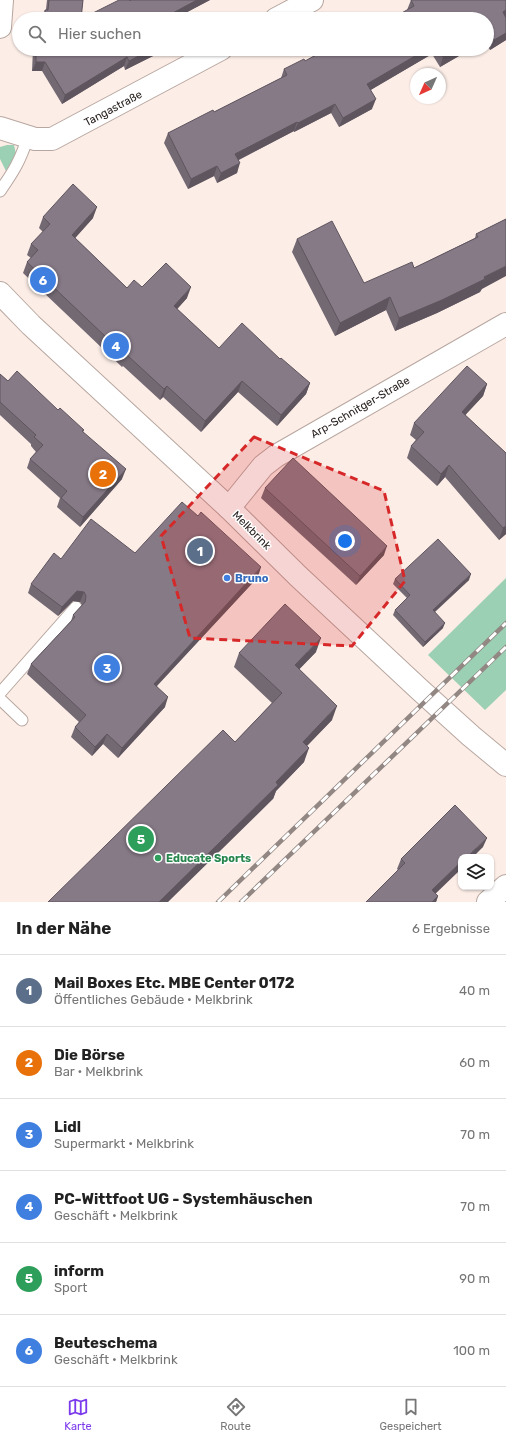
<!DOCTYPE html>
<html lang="de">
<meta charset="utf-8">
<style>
:root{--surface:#fff;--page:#f6f6f6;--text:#222;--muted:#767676;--line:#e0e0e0;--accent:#7c3aed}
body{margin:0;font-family:Rubik,sans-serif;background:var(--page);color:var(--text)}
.controls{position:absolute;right:12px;bottom:12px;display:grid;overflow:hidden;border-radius:8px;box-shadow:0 1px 3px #0004}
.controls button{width:36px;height:36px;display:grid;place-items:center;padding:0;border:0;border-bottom:1px solid var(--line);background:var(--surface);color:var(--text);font:20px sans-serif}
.compass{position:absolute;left:410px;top:68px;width:36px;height:36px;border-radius:50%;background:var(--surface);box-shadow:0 1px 3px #0004;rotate:225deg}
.you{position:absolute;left:345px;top:541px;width:14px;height:14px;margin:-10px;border:3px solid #fff;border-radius:50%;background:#1a73e8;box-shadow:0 0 0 6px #1a73e833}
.badge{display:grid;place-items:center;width:26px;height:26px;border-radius:50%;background:var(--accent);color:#fff;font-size:13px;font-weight:700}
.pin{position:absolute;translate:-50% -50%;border:2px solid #fff;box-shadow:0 1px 4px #0006}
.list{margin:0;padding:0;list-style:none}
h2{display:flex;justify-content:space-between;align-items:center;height:52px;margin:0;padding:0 16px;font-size:17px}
h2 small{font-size:13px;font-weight:400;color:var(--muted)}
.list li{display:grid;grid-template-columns:26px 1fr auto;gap:12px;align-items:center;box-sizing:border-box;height:72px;padding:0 16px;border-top:1px solid var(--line)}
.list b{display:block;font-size:15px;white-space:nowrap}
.list p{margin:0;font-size:13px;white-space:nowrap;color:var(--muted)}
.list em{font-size:13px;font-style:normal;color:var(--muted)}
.icon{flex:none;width:22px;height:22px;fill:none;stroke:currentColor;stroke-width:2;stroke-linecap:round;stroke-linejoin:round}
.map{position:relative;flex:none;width:506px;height:902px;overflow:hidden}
.search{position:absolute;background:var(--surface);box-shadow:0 1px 3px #0004;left:12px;right:12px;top:12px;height:44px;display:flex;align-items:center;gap:10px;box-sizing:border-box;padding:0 14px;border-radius:22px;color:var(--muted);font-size:15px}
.sheet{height:484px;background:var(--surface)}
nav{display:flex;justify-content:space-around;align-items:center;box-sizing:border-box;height:56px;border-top:1px solid var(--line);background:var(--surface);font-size:11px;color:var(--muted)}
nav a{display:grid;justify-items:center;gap:2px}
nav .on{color:var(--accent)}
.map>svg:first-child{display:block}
.green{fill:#9bd0b4}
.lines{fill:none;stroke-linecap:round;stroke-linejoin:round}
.service-casing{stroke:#b8a7a0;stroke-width:13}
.minor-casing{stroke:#b8a7a0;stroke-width:24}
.service{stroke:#fff;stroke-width:11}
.minor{stroke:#fff;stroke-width:22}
.rail-casing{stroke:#928783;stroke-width:4.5}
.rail{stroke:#fefefe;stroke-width:3;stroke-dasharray:9;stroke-linecap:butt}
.wall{fill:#736973}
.shaded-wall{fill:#5e555e}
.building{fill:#867a86;stroke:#5e555e}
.marked{fill:#d62828;fill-opacity:0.2;stroke:#d62828;stroke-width:3;stroke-dasharray:8 5;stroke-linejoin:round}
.shop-dot{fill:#3f7fe0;stroke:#fefefe;stroke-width:1.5}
.leisure-dot{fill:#2e9e5b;stroke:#fefefe;stroke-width:1.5}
.labels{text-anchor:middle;stroke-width:3;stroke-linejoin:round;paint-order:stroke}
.street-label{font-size:11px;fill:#292220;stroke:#fefefe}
.shop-label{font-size:11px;font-weight:bold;fill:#366cbe;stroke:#fefefe;text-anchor:start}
.leisure-label{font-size:11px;font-weight:bold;fill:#27864d;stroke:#fefefe;text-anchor:start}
</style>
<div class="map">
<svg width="506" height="902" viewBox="0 0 506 902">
<rect width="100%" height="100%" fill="#fcede7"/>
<!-- green -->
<g class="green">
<path d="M7 145H14L16 154 6 171 0 159V147Z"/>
<path d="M506 578V690L485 710 428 655Z"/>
</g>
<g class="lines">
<defs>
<g id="service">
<path d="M0 191C14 171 20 161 28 137"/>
<path d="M0 693 76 607"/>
<path d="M0 699 22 720"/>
</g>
<g id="minor">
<path d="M276 19 312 0"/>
<path d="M0 27 2 0"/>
<path d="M0 128 35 139H52L221 49"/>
<path d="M0 293 31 325 229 508 298 576 419 689 471 736 506 765"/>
<path d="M229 508 263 466 276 456 506 324"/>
<path d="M488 902 506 886"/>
</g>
</defs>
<!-- service casing -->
<use href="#service" class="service-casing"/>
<!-- minor casing -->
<use href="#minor" class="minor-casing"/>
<!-- service -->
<use href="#service" class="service"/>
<!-- minor -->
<use href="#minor" class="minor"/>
<defs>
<g id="rail">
<path d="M218 902 506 623"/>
<path d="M241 902 506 647"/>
</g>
</defs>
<!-- rail casing -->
<use href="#rail" class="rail-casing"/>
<!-- rail -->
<use href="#rail" class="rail"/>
</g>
<!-- wall -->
<g class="wall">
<path d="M47 0H83L81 19 130 1 210 0 174 19H45Z"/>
<path d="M411 0H506V40L490 50 487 45V19L407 10Z"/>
<path d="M45 10V19H42Z"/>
<path d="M33 49H167L125 70 124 66 62 104 42 71H32Z"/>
<path d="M327 49H471L440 67 432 54 370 90 372 109 339 127 331 113 294 132V131L239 160 237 173 217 183 214 176 188 189 164 143 168 133 214 112 281 78 284 69 305 61Z"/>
<path d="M43 217 93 218 75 238 127 288 142 287 187 298 177 309 219 348 280 359 310 383 306 394 277 426 238 392 201 432 163 397 160 400 123 366 122 367 23 273 27 262 31 258 27 255 31 244 43 232 39 228Z"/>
<path d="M506 219 480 292 437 313 395 331 386 310 335 336 292 252 297 239 364 283 414 268 475 238 476 234Z"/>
<path d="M0 374 8 381 58 410 84 430 83 432 122 479 80 527 57 507 60 498 27 468 30 459 36 452 31 446V444L0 415Z"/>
<path d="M487 384 483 396 465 415 506 453V534L499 540 445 477 437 486 407 458 411 446 416 440 410 435 414 423Z"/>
<path d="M265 488 384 555 356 585 261 498Z"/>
<path d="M135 553 258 577 157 686 165 707 118 758 103 744 92 756 71 737 75 727 79 722 27 674 31 664 71 621 73 615 82 605 80 602 73 601 58 616 28 593 31 584 61 559Z"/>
<path d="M395 579 469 580 435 612 443 628 423 647 393 615 395 610 407 598 393 584Z"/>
<path d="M316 652 299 669 332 720 307 746 304 762 276 791 273 799 235 742 272 703 234 667 239 653Z"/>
<path d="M483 847 461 857V869L435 893 438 896 436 902H366L398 870 397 869 401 859Z"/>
</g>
<!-- shaded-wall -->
<g class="shaded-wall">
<path d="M197 0H210L174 19H167L169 15Z"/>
<path d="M506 10V18L503 12Z"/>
<path d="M506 33V40L490 50 494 40Z"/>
<path d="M152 49H167L125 70 129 61Z"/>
<path d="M427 49H434L432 54 364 94 367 84Z"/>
<path d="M457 49H471L440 67 443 57Z"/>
<path d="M127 57 124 66 62 104 65 95Z"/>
<path d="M36 62H45L42 71H32Z"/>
<path d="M376 99 372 109 339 127 343 118Z"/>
<path d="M335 104 331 113 294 132 298 123Z"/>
<path d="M297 122 294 131 232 163 235 154Z"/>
<path d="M240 163 237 173 217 183 221 173Z"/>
<path d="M217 166 214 176 188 189 191 179Z"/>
<path d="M97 207 93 218 68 246 72 235Z"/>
<path d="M506 266V276L482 289 480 292 437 313 395 331 399 318Z"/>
<path d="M191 287 187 298 170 317 174 306Z"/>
<path d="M390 297 386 310 335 336 340 323Z"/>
<path d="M242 381 238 392 201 432 205 421Z"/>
<path d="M310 383 306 394 277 426 281 415Z"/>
<path d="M487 384 483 396 457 424 462 412Z"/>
<path d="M167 386 163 397 160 400 164 389Z"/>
<path d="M449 465 445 477 437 486 441 474Z"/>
<path d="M126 469 122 479 80 527 83 517Z"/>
<path d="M506 526V534L499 540 503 528Z"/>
<path d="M387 546 384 555 356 585 360 576Z"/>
<path d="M261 567 258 577 150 693 154 684Z"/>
<path d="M471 574 469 580 431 615 433 610Z"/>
<path d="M77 591 84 592 80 602 73 601 58 616 62 607Z"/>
<path d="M445 623 443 628 423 647 425 642Z"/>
<path d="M321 638 316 652 290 679 295 665Z"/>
<path d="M168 697 165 707 118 758 122 748Z"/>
<path d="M337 706 332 720 298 755 303 742Z"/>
<path d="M107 734 103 744 92 756 95 747Z"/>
<path d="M309 748 304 762 276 791 273 799 168 902H159Z"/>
<path d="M487 838 483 847 473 857H467Z"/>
<path d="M461 862V869L429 900 432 890Z"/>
<path d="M438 896 436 902H432Z"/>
</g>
<!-- building -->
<g class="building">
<path d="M49 0H83L81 19 119 0H130V1L131 0H197L169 15 171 19H45V10H48Z"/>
<path d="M411 0H506V10L503 12 506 18V33L494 40 488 31 487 32V19H391L414 6Z"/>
<path d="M36 49H152L129 61 127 57 65 95 45 62H36Z"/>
<path d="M327 49H427L367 84 376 99 343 118 335 104 298 123 297 122 235 154 240 163 221 173 217 166 191 179 168 133 213 110 214 112 287 75 284 69 304 59 305 61Z"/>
<path d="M438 49H457L443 57Z"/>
<path d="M73 184 97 207 72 235 127 288 134 280 142 287 166 263 191 287 174 306 219 348 242 323 280 359 281 358 310 383 281 415 242 381 205 421 167 386 164 389 127 355 126 356 27 262 38 250 31 244 50 224 43 217Z"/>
<path d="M506 219V266L484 277 485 279 442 300 399 318 390 297 340 323 297 239 332 221 364 283 412 262 414 268 478 237 476 234Z"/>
<path d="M467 366 487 384 462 412 506 453V526L503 528 449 465 441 474 411 446 424 432 414 423Z"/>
<path d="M17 371 58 410 60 408 84 430 82 431 126 469 83 517 61 498 67 491 30 459 43 445 34 437 36 435 0 402V374L8 381Z"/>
<path d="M293 458 387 546 360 576 265 488Z"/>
<path d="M182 502 198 516 201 512 261 567 154 684 168 697 122 748 107 734 95 747 75 727 86 715 31 664 75 617 73 615 85 602 86 596 84 592 77 591 62 607 31 584 54 553 61 559 91 519 135 553Z"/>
<path d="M438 539 471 574 433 610 445 623 425 642 395 610 410 595 395 579Z"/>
<path d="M285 604 321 638 295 665 337 706 303 742 309 748 276 782 278 785 159 902H48L223 730 235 742 282 693 239 653Z"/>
<path d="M455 805 487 838 467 857H461V862L432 890 438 896 432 902H366L405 863 401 859Z"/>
</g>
<!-- marked area -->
<path class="marked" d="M254 437 384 491 405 581 352 646 190 638 161 536Z"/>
<!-- markers -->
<circle class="shop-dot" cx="227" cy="578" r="4"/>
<circle class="leisure-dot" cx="158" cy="858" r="4"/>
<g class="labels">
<!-- street labels -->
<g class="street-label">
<text transform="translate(113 108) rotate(-28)" y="4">Tangastraße</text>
<text transform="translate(360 407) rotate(-30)" y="4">Arp-Schnitger-Straße</text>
<text transform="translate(252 530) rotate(45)" y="4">Melkbrink</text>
</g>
<!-- shop labels -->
<g class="shop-label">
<text x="235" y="582">Bruno</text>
</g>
<!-- leisure labels -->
<g class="leisure-label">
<text x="166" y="862">Educate Sports</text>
</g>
</g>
</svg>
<div class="controls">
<button><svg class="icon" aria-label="layers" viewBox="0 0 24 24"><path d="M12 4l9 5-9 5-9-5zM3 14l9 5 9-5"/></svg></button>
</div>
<svg class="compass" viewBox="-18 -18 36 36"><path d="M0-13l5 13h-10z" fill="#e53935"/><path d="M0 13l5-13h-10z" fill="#767676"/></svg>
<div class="you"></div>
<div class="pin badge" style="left:200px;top:551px;background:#5c6f8a">1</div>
<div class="pin badge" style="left:103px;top:474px;background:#e8710a">2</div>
<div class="pin badge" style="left:107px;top:668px;background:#3f7fe0">3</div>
<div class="pin badge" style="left:116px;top:346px;background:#3f7fe0">4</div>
<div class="pin badge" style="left:141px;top:839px;background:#2e9e5b">5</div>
<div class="pin badge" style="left:43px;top:280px;background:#3f7fe0">6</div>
<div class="search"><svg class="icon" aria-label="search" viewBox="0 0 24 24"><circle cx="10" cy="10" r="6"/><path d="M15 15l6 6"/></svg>Hier suchen</div>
</div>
<section class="sheet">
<h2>In der Nähe<small>6 Ergebnisse</small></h2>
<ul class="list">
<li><span class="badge" style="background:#5c6f8a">1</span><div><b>Mail Boxes Etc. MBE Center 0172</b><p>Öffentliches Gebäude · Melkbrink</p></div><em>40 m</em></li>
<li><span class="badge" style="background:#e8710a">2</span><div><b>Die Börse</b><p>Bar · Melkbrink</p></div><em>60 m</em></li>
<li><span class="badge" style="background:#3f7fe0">3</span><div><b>Lidl</b><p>Supermarkt · Melkbrink</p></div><em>70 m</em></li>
<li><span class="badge" style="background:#3f7fe0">4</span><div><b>PC-Wittfoot UG - Systemhäuschen</b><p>Geschäft · Melkbrink</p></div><em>70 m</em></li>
<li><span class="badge" style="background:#2e9e5b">5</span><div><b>inform</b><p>Sport</p></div><em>90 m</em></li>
<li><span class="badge" style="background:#3f7fe0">6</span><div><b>Beuteschema</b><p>Geschäft · Melkbrink</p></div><em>100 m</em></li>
</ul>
</section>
<nav>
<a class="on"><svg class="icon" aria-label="map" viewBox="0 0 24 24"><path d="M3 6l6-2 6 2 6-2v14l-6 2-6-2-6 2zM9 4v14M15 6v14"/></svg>Karte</a>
<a><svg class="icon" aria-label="directions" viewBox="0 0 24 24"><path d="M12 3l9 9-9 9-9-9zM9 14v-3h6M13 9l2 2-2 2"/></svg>Route</a>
<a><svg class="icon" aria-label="saved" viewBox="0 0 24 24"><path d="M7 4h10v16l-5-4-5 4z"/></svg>Gespeichert</a>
</nav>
